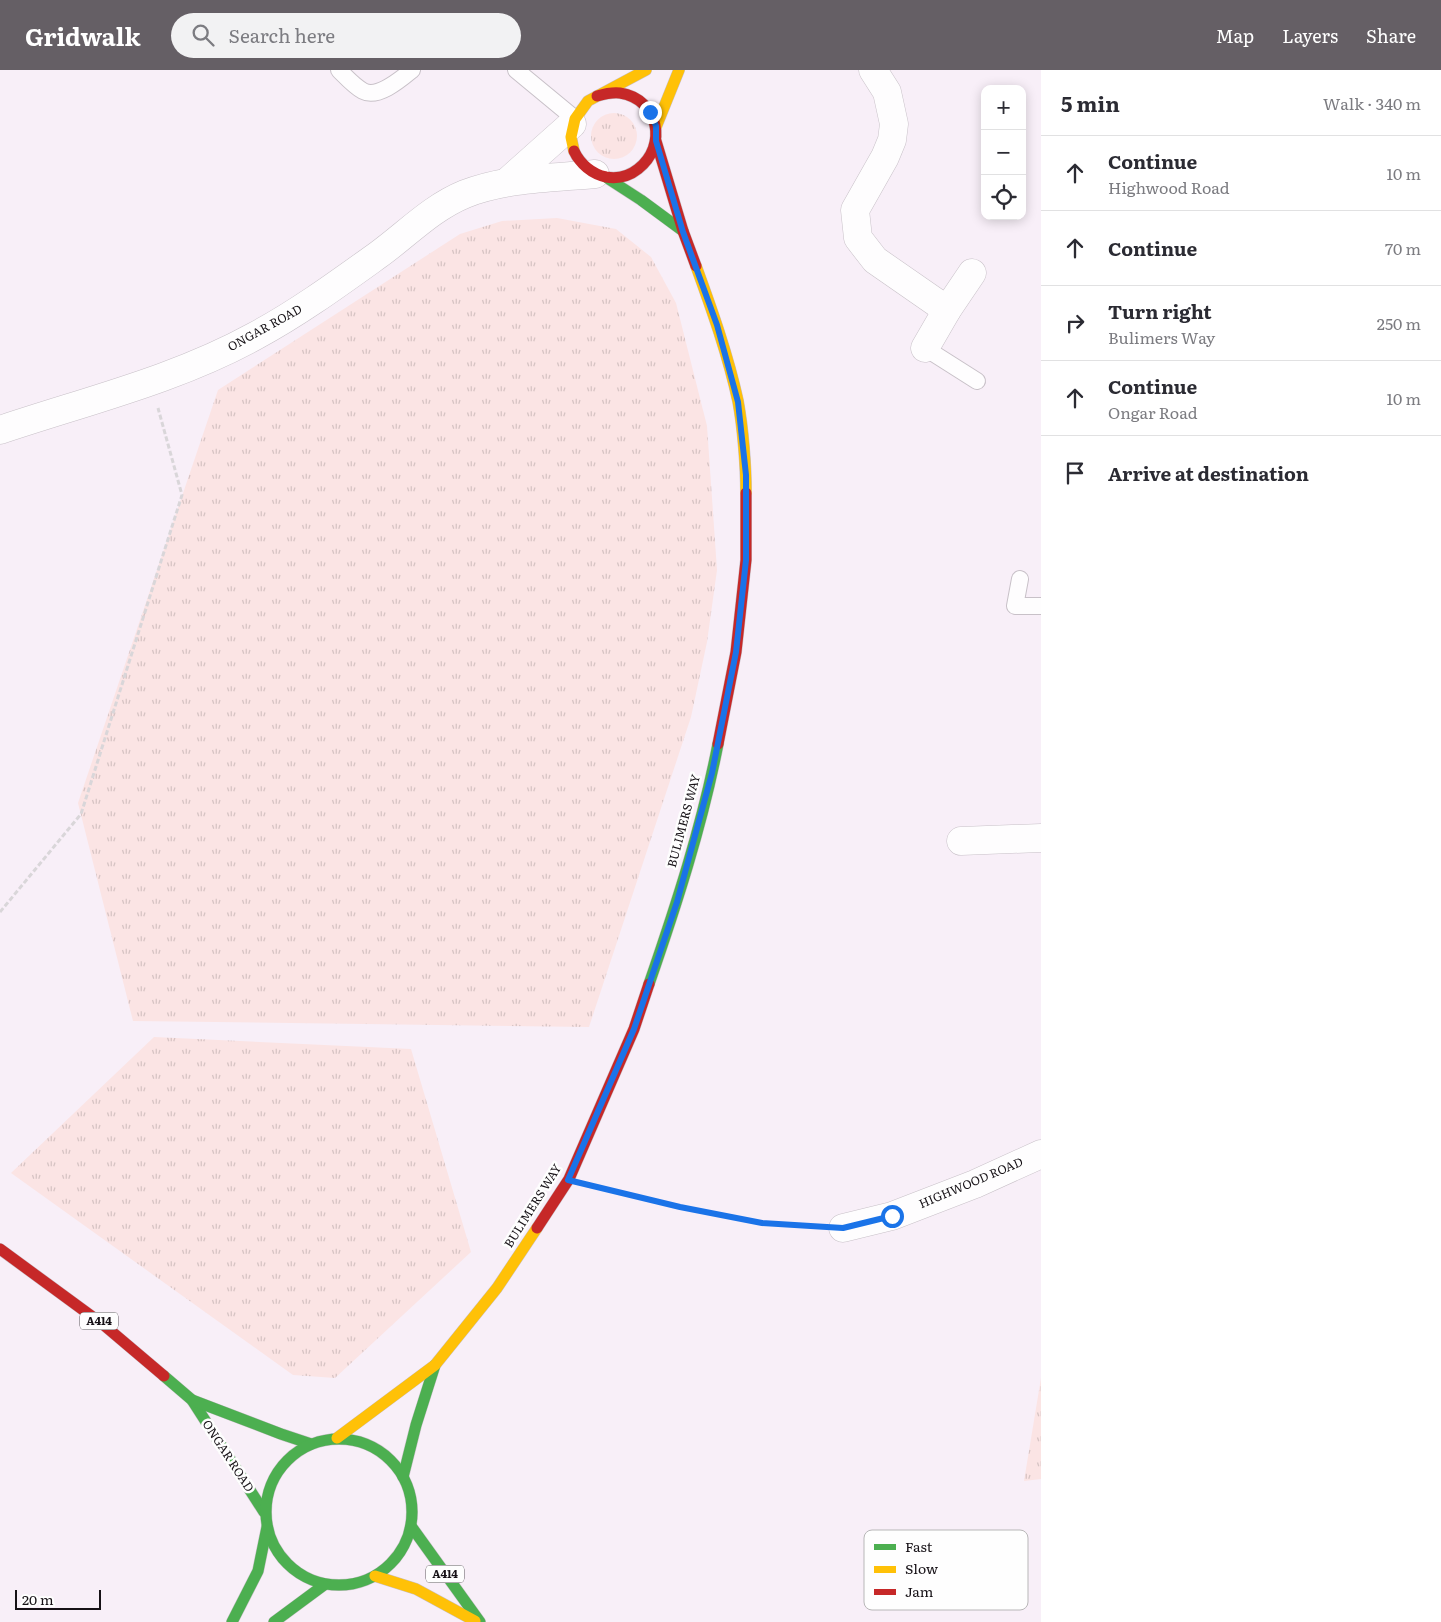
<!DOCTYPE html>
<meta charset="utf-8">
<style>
:root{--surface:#fff;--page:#f2f2f3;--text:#2b2b33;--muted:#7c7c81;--line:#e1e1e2;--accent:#655f65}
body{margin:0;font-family:Literata,serif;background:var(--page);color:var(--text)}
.controls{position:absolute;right:15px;top:15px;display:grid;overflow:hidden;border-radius:10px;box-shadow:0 2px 12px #0003}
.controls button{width:45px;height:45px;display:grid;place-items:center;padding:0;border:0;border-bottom:1px solid var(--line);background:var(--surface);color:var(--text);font:25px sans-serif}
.scale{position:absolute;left:15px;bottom:12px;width:86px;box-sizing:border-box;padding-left:5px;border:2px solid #161116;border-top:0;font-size:14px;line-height:18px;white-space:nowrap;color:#161116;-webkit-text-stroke:4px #fefefe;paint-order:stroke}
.stop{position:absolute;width:15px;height:15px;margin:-11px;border:4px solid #1a73e8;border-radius:50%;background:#fff}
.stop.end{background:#1a73e8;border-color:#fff;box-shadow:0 1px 5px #0008}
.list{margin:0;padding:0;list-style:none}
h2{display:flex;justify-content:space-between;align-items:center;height:65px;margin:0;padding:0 20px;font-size:21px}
h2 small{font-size:16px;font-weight:400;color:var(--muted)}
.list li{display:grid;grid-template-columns:32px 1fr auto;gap:15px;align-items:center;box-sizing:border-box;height:75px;padding:0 20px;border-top:1px solid var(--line)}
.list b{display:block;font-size:19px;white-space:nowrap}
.list p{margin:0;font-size:16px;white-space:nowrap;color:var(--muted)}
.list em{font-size:16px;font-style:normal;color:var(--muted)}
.icon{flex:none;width:28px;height:28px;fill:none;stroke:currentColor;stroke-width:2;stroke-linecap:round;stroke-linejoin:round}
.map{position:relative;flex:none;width:1041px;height:1552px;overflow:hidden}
header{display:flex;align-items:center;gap:30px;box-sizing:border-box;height:70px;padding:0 25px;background:var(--accent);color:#fff}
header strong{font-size:24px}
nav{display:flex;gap:28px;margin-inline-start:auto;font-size:18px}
.search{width:350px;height:45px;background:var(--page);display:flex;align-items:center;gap:12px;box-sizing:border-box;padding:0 18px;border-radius:28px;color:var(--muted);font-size:19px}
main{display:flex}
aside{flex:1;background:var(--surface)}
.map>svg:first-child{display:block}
.grass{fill:url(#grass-tufts)}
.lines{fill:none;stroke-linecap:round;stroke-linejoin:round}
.lane-casing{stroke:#c8c1c8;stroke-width:18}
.street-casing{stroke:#c8c1c8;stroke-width:29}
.fast-casing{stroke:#c8c1c8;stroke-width:12}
.slow-casing{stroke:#c8c1c8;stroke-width:12}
.jam-casing{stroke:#c8c1c8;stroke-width:12}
.path{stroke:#d9d6d9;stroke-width:3;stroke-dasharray:5 2.5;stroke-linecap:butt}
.lane{stroke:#fefdfe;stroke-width:16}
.street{stroke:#fefdfe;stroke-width:28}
.fast{stroke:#4caf50;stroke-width:11}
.slow{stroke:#ffc107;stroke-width:11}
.jam{stroke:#c62828;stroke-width:11}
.route{stroke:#1a73e8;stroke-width:6}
.labels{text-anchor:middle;stroke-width:5;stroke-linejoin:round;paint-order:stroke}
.shield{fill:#fefefe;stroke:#5c585c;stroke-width:1}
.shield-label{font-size:11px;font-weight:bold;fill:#161116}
.street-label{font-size:12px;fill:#161116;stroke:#fefefe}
.key{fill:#fefefe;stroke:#b8b7b8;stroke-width:1}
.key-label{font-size:14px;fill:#161116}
</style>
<header>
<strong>Gridwalk</strong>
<div class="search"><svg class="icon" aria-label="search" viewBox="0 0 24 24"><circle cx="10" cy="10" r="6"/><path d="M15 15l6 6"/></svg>Search here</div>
<nav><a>Map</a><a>Layers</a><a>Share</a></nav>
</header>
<main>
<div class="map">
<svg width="1041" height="1552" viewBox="0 0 1041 1552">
<defs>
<pattern id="grass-tufts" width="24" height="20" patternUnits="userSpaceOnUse" patternTransform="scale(1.25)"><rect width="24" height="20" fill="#fbe4e4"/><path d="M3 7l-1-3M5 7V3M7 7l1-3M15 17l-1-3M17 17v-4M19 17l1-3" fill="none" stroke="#d6c3c3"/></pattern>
</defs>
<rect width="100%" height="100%" fill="#f8eff8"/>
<!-- grass -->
<g class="grass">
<circle cx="614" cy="66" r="23"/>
<path d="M557 148 616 159 651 187 676 233 707 356 717 500 707 572 691 647 589 957 133 951 78 733 218 320 460 164 502 151Z"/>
<path d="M154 967 411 979 471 1182 335 1308 293 1305 11 1103Z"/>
<path d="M1041 1308V1409L1024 1411Z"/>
</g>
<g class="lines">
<defs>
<g id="lane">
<path d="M339 0C346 7 354 16 363 21 378 29 401 9 412 0"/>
<path d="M516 0 574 48"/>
<path d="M925 278 977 311"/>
<path d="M1020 509 1015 536H1041"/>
</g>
<g id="street">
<path d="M873 0 887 22 894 54 892 70 885 87 855 140 858 168 875 190 947 240"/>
<path d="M507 112 572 54"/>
<path d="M925 278 947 240 972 203"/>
<path d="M0 360C86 331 175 310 255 266 298 243 339 213 378 185 407 164 431 138 465 124 506 108 552 108 595 104"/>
<path d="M961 771 1041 768"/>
<path d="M843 1158 892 1146 975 1114 1041 1084"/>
</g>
<g id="fast">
<path d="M607 108 641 130 683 161"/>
<path d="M649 914C676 836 702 756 718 674"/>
<path d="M164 1306 192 1330 264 1442"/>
<path d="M192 1330 281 1364 311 1374"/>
<circle cx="339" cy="1442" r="73"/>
<path d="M403 1407 416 1355 435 1295"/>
<path d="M411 1456 480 1552"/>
<path d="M232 1552 258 1501 267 1457"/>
<path d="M274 1552 324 1515"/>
</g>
<g id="slow">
<path d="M656 57 679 0"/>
<path d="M574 81 571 67 575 49 588 31 646 0"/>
<path d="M696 196C712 240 728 285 738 331 743 358 746 396 746 423"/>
<path d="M337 1368 435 1295 497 1218 537 1158"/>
<path d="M375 1506 416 1519 475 1551"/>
</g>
<g id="jam">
<path d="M656 71 683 161 696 196"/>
<path d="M574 81C580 94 592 104 606 107 618 109 628 107 638 99 668 76 659 29 620 23 612 22 604 24 597 26"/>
<path d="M718 674 736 582 746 490V423"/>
<path d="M537 1158 569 1109 634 959 649 914"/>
<path d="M0 1179 105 1256 164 1306"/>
</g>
</defs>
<!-- lane casing -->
<use href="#lane" class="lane-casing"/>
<!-- street casing -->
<use href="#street" class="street-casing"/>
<!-- fast casing -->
<use href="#fast" class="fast-casing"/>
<!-- slow casing -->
<use href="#slow" class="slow-casing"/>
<!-- jam casing -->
<use href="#jam" class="jam-casing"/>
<!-- path -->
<g class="path">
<path d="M0 842 81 744 182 425 158 338"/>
<path d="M596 1116 680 1137 762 1153 815 1156"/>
</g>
<!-- lane -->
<use href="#lane" class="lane"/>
<!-- street -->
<use href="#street" class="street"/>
<!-- fast -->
<use href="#fast" class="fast"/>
<!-- slow -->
<use href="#slow" class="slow"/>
<!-- jam -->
<use href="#jam" class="jam"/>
</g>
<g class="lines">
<!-- route -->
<path class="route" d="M650 42 656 56V71L683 162 717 255 738 332 746 405V490L736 582 712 703 677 832 634 959 568 1110 680 1137 762 1153 843 1158 892 1146"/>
</g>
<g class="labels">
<!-- shield labels -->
<g class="shield">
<rect x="80" y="1242.5" width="38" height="17" rx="4"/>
<rect x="426" y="1495.5" width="38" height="17" rx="4"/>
</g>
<g class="shield-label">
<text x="99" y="1255">A414</text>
<text x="445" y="1508">A414</text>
</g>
<!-- street labels -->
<g class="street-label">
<text transform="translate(265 258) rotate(-29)" y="4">ONGAR ROAD</text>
<text transform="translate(684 751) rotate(-75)" y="4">BULIMERS WAY</text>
<text transform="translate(971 1113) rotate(-23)" y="4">HIGHWOOD ROAD</text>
<text transform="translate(533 1136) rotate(-58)" y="4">BULIMERS WAY</text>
<text transform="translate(228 1386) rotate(57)" y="4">ONGAR ROAD</text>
</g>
</g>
<!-- legend -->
<rect x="864" y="1460" width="164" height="80" rx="8" class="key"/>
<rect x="874" y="1474" width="22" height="6" fill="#4caf50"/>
<rect x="874" y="1496" width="22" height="7" fill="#ffc107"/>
<rect x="874" y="1519" width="22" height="6" fill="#c62828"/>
<g class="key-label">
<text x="905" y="1482">Fast</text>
<text x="905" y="1504">Slow</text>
<text x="905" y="1527">Jam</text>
</g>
</svg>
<div class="controls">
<button>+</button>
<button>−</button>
<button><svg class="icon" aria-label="locate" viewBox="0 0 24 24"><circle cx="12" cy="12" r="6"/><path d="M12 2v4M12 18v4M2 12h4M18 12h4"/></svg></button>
</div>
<div class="scale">20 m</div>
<div class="stop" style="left:892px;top:1146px"></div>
<div class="stop end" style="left:650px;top:42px"></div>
</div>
<aside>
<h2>5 min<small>Walk · 340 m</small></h2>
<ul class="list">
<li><svg class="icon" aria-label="ahead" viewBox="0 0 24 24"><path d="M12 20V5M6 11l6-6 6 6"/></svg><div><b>Continue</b><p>Highwood Road</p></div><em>10 m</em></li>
<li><svg class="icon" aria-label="ahead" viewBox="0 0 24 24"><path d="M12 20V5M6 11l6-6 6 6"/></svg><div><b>Continue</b></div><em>70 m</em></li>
<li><svg class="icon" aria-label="right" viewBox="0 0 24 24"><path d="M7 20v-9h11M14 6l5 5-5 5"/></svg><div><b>Turn right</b><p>Bulimers Way</p></div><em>250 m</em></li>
<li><svg class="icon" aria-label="ahead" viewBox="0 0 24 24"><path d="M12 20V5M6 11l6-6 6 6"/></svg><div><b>Continue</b><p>Ongar Road</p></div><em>10 m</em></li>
<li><svg class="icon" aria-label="arrive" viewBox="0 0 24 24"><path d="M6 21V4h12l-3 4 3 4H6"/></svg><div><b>Arrive at destination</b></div></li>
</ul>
</aside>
</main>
